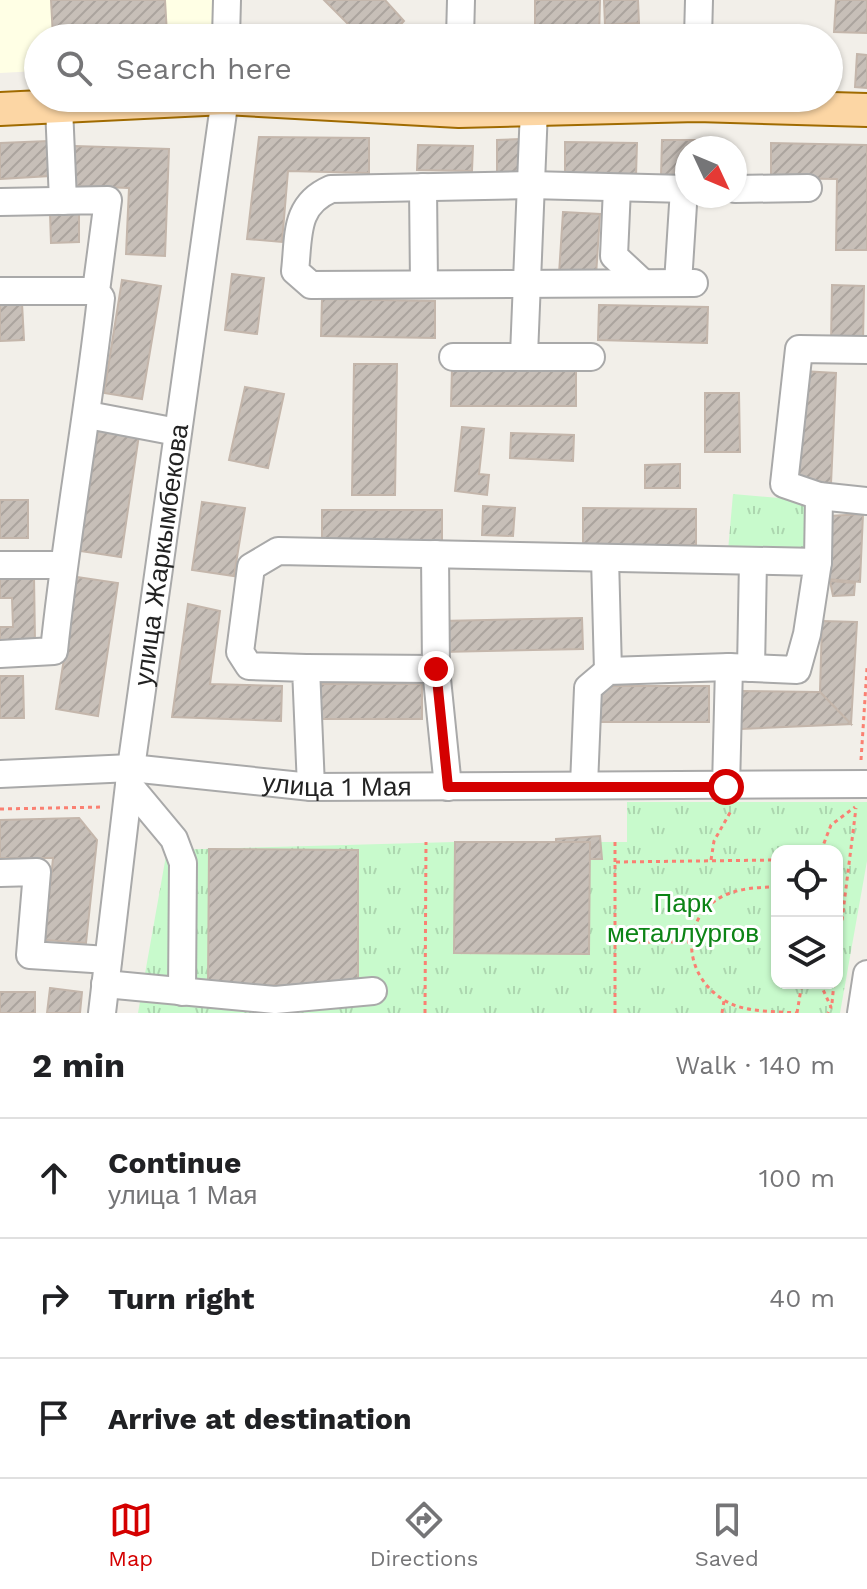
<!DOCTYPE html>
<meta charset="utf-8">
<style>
:root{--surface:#fff;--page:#f2f2f2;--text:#202124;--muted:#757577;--line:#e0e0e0;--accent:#d40000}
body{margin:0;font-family:"Work Sans",sans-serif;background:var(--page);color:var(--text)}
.controls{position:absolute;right:24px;bottom:24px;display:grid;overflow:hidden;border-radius:16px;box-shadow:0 2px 6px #0004}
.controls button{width:72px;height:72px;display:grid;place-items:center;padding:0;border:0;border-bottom:2px solid var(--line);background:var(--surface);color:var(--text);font:40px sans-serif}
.compass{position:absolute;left:675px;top:136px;width:72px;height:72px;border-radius:50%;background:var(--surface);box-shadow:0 2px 6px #0004;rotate:134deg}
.stop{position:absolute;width:24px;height:24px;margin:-18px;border:6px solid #d40000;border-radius:50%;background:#fff}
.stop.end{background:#d40000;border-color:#fff;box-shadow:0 2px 8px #0008}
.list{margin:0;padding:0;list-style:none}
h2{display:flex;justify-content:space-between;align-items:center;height:104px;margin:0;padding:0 32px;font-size:34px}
h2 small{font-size:26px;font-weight:400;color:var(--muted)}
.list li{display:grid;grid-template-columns:52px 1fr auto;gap:24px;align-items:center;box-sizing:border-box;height:120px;padding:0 32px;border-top:2px solid var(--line)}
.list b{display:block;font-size:30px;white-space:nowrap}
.list p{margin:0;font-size:26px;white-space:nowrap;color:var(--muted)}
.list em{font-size:26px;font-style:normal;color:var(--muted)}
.icon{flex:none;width:44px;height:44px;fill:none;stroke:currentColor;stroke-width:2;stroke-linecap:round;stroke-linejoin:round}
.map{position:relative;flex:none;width:867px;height:1013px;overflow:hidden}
.search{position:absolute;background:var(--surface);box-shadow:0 2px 6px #0004;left:24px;right:24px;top:24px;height:88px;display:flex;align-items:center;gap:20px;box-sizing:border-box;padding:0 28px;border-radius:44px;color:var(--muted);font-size:30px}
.sheet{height:464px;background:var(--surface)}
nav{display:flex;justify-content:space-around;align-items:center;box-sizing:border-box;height:112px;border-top:2px solid var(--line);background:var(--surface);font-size:22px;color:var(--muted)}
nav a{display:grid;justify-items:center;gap:4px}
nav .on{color:var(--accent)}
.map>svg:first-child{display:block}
.education{fill:#ffffe5}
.park{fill:url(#park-tufts);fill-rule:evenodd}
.building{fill:url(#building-hatch);stroke:#c4b6ab;stroke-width:2}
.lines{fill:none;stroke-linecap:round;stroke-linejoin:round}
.minor-casing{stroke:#a9a9a9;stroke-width:30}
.major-casing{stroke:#a06b00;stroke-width:36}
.path{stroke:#fa8072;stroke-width:3;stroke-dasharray:4 4;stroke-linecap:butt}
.minor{stroke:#fff;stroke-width:26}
.major{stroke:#fcd6a4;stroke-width:32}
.route{stroke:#d40000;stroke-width:10}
.labels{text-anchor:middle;stroke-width:6;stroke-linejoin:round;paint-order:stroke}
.street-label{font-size:26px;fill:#222;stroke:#fff}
.park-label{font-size:26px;fill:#0c8416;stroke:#fff}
</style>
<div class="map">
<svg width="867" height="1013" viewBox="0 0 867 1013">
<defs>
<pattern id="park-tufts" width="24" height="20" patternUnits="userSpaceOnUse" patternTransform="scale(2)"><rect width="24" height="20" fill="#c8facc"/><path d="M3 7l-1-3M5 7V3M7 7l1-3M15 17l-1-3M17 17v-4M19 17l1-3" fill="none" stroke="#acd6af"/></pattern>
<pattern id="building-hatch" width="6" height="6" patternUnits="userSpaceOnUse" patternTransform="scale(2)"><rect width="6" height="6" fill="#c7bfb8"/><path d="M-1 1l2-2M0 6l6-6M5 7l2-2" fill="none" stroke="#aba49e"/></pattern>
</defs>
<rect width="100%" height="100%" fill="#f2efe9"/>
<!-- education -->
<path class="education" d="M0 0H217L218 38H38V71L0 73Z"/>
<!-- park -->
<g class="park">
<path d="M733 494 813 501 808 558 728 551Z"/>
<path d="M627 802H867V861L840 1013H138L167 850 455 842H627ZM777 851H837V983H777Z"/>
</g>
<!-- building -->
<g class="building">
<path d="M51 0H165L167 34 53 38Z"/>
<path d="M324 0H385L404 21 388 38H362Z"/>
<path d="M535 0H600L599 38H535Z"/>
<path d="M604 0H638L639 23 605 25Z"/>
<path d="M836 0H867V33L834 32Z"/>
<path d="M829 53H834L832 82H829Z"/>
<path d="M857 54 867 55V88L855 87Z"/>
<path d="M259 137 369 138V173L288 171 282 242 247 239Z"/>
<path d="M520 139 521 172 497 173V140Z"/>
<path d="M662 140H724V148H687V176H661Z"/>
<path d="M48 141 50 176 0 179V143Z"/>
<path d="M565 142 637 143 636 176 565 175Z"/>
<path d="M771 143 867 145V250H836L837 179 771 178Z"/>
<path d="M418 145 473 146 472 171 417 170Z"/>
<path d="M74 146 169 149 165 256 126 254 129 188 73 186Z"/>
<path d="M79 212V242L51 243 50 213Z"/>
<path d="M563 212 600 214 596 276 559 274Z"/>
<path d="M232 274 264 278 257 334 225 330Z"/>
<path d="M122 280 161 286 142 399 104 393Z"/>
<path d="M832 285 864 286 863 344 831 343Z"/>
<path d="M322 299 435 301V338L321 336Z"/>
<path d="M22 303 24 340 0 341V304Z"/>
<path d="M599 305 708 307 707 343 598 340Z"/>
<path d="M354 364H397L395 495H352Z"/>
<path d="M452 368H576V406H451Z"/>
<path d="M802 371 836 373 831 484 797 483Z"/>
<path d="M245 387 284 394 268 468 229 460Z"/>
<path d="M705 393H739L740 452H705Z"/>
<path d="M462 427 484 429 479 474 489 475 487 495 455 491Z"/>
<path d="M98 429 139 435 121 557 80 551Z"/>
<path d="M511 433 574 435 573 461 510 458Z"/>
<path d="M680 464V488H645V465Z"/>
<rect x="0" y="500" width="28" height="38"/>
<path d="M202 502 245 508 234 576 192 570Z"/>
<path d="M483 506 515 508 513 536 482 535Z"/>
<path d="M583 508 696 509V545H583Z"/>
<path d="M322 510H442V543L322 544Z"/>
<path d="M863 514 860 582 826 579 829 516Z"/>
<path d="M34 575 35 642 0 643V627H13L12 598H0V576Z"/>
<path d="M77 577 118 583 98 716 56 709Z"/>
<path d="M830 581 855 583 854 595 833 596Z"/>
<path d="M188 604 220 611 210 684 282 686 281 721 172 717Z"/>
<path d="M582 618 583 649 441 652V621Z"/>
<path d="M822 621 857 622 851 724 820 692Z"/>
<path d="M0 676H23L24 718H0Z"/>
<path d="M313 684H422V719H312Z"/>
<rect x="596" y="686" width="113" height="36"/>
<path d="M741 691 820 692 851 724 741 729Z"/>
<path d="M79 818 97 840 86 943 45 940 53 858H0V820Z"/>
<path d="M600 836 602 859H556V839Z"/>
<path d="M455 842H590L589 954 454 953Z"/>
<path d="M209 849 358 850V986L208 985Z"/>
<path d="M50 988 82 992 80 1013H47Z"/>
<rect x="0" y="992" width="35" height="21"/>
</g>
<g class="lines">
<defs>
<g id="minor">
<path d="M226 38 227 0"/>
<path d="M460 38 461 0"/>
<path d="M698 38 699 0"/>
<path d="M59 107 63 201"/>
<path d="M423 187 424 284"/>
<path d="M617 188 614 256 643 283"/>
<path d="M687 189 530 185 331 189C294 205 299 236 295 271L311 285 694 283"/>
<path d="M735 189 808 188"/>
<path d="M0 202 108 200 96 291 101 298C88 416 66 533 54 651L0 654"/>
<path d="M678 283 684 189"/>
<path d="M0 291H96"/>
<path d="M867 350 799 349 784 484 819 496 867 501"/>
<path d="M524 355 534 109"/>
<path d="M453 357H591"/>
<path d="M88 415 177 432"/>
<path d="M435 554 436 669"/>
<path d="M605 558 608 671"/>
<path d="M818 562 819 496"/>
<path d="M0 565H63"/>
<path d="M306 668 436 669 448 787"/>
<path d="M751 668 753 561"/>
<path id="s1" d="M0 774 131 768 311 787 867 784"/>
<path d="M129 785 174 839 183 863 182 992"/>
<path d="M584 785 588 688 608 671 729 667"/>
<path d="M311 787 306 668 249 666 240 652 251 567 278 551 818 562 807 634 797 670 729 667 726 787"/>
<path d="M0 873 37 872 30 955 108 960"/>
<path d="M105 984 275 1000 373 991"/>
<path id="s2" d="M102 1013 131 768 225 98"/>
<path d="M861 1013 867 974"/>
</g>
<path id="major" d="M0 109 225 98 459 111 697 105 867 110"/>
</defs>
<!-- minor casing -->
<use href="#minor" class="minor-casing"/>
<!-- major casing -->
<use href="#major" class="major-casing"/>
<!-- path -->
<g class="path">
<path d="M861 760 867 668"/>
<path d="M0 809 104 807"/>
<path d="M821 851 831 825 855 807"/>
<path d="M711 860 714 841 732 809"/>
<path d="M615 862V841"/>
<path d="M777 887C758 887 740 888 723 896 678 919 684 976 724 1000 744 1013 774 1011 796 1013"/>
<path d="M615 942H690"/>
<path d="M837 960 856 808"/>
<path d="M820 983 831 1007 828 1013"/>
<path d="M832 1003 834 983"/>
<path d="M425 1013 426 842"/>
<path d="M615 1013V862L777 860"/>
<path d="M722 1013 724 1001"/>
<path d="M797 1013 802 983"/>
</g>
<!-- minor -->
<use href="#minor" class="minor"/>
<!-- major -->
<use href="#major" class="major"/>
</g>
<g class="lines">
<!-- route -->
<path class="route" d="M436 669 448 787H726"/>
</g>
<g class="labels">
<!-- street labels -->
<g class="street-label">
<text dy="9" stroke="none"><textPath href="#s2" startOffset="462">улица Жаркымбекова</textPath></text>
<text dy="9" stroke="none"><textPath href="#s1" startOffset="338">улица 1 Мая</textPath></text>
</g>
<!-- park labels -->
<g class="park-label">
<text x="683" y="912">Парк<tspan x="683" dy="30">металлургов</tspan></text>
</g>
</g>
</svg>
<div class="controls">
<button><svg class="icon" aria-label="locate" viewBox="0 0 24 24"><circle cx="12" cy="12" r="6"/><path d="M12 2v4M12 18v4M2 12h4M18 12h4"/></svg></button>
<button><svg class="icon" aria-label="layers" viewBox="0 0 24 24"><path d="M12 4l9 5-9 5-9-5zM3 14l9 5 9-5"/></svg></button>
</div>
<svg class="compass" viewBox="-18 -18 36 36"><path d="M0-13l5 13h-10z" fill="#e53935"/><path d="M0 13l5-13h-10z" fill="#757577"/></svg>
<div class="stop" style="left:726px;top:787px"></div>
<div class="stop end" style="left:436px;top:669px"></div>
<div class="search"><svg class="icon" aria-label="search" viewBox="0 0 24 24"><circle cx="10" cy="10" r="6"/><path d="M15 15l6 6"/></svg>Search here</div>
</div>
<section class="sheet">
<h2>2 min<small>Walk · 140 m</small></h2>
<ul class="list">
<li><svg class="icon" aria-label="ahead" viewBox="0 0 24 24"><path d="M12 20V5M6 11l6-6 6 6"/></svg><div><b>Continue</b><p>улица 1 Мая</p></div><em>100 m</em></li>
<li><svg class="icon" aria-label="right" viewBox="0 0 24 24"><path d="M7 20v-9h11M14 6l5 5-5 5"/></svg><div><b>Turn right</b></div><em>40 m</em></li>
<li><svg class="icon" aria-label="arrive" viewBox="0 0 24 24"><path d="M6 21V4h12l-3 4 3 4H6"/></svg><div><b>Arrive at destination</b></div></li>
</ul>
</section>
<nav>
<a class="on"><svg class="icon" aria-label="map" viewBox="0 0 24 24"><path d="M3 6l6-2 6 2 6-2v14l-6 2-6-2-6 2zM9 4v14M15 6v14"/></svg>Map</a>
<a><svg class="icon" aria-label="directions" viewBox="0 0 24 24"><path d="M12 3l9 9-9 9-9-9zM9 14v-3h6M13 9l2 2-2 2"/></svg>Directions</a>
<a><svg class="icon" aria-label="saved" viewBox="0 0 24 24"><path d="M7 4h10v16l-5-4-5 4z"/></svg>Saved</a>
</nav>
